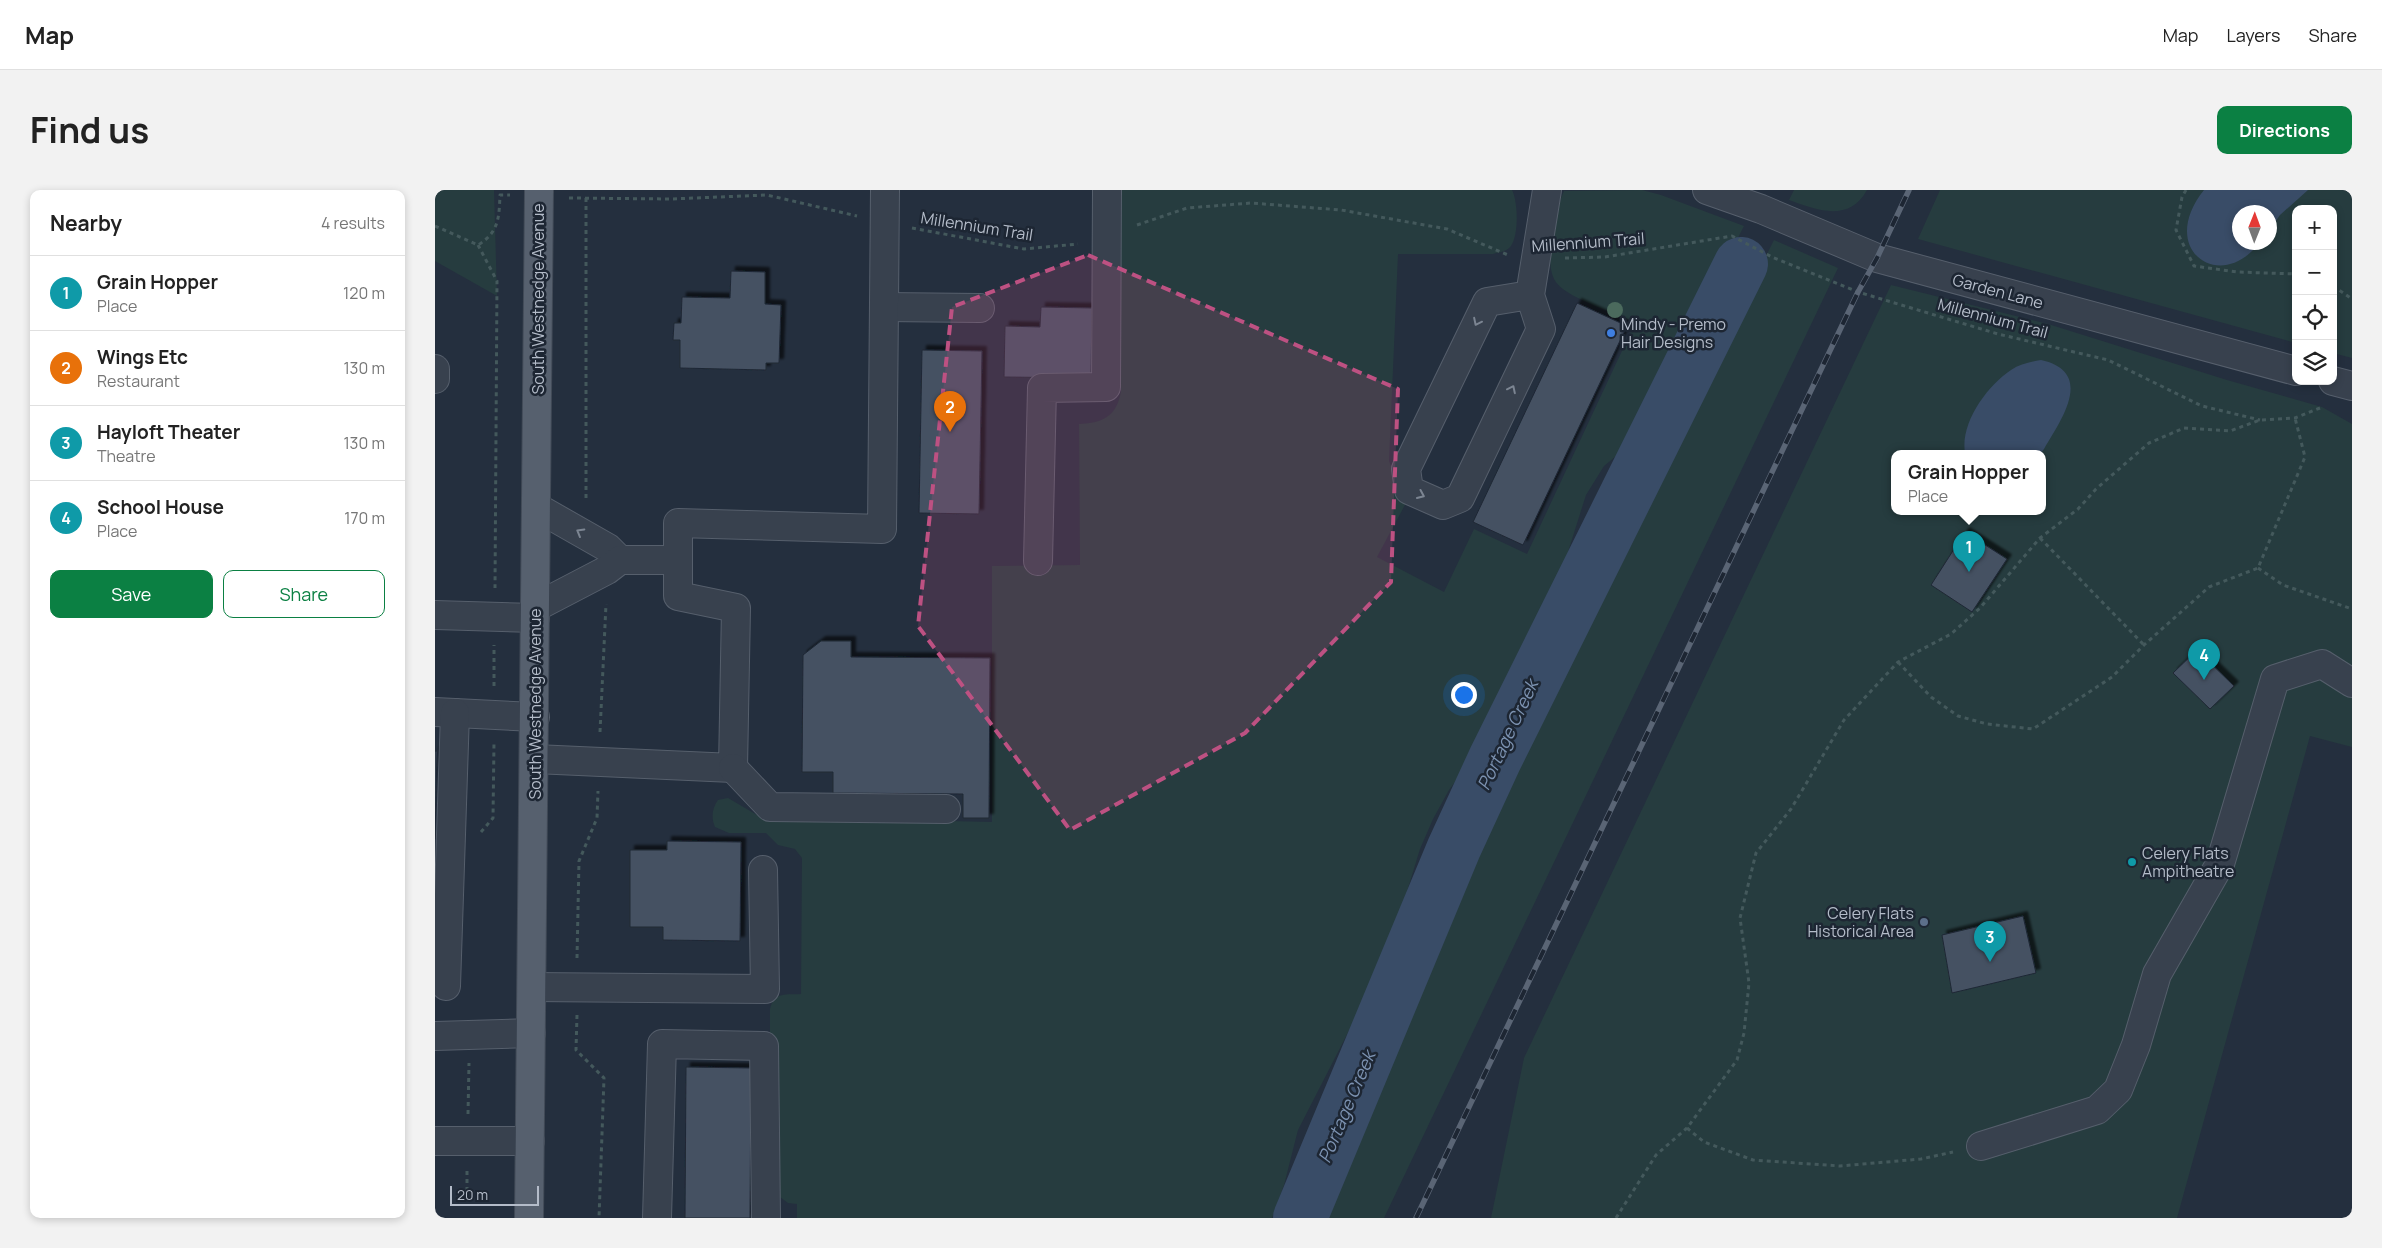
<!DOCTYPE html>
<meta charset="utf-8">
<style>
:root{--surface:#fff;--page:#f2f2f2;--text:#222;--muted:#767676;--line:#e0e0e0;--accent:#0b8043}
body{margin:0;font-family:Manrope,sans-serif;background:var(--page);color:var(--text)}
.controls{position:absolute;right:15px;top:15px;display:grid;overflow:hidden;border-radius:10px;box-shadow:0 2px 8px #0003}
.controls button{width:45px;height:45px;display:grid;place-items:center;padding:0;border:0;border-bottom:1px solid var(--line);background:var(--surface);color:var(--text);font:25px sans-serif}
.compass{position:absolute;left:1797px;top:15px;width:45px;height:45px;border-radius:50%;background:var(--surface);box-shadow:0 2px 8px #0003;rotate:1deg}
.scale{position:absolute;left:15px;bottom:12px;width:89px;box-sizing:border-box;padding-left:5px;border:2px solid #b4bcc9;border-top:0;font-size:14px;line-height:18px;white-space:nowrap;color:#b4bcc9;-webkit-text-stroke:4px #1d2633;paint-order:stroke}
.you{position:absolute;left:1028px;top:504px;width:18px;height:18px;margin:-12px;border:4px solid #fff;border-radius:50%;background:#1a73e8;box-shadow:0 0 0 8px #1a73e833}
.badge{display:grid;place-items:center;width:32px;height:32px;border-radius:50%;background:var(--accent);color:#fff;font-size:16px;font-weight:700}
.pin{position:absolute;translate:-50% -41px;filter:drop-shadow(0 1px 2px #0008)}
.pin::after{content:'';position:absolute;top:26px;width:18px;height:15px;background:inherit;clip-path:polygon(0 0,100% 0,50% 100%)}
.popup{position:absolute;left:1456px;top:260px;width:155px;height:65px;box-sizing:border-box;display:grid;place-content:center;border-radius:10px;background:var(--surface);filter:drop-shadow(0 1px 4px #0005);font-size:16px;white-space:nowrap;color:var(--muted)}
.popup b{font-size:19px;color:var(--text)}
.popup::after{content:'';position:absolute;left:50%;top:100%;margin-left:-10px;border:10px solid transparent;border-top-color:var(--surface)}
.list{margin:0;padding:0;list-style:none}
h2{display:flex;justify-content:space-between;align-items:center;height:65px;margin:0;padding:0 20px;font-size:21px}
h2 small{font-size:16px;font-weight:400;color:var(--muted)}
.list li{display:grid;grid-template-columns:32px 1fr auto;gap:15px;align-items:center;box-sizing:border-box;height:75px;padding:0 20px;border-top:1px solid var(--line)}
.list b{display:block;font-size:19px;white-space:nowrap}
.list p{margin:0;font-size:16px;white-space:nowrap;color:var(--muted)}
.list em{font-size:16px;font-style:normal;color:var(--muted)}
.actions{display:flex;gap:10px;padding:15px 20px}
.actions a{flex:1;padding:11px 0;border:1px solid var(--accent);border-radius:10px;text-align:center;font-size:18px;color:var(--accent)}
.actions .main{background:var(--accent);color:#fff}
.icon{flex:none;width:28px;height:28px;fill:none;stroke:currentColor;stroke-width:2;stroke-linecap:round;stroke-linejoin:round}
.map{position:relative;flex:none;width:1917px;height:1028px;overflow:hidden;border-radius:10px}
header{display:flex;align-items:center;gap:30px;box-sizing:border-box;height:70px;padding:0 25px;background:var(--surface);border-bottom:1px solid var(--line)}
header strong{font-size:24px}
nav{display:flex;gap:28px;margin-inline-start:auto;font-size:18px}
.intro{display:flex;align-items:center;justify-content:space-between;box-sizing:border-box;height:120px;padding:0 30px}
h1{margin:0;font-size:35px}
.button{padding:12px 22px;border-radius:10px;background:var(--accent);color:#fff;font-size:18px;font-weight:700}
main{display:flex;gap:30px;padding:0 30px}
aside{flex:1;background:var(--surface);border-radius:10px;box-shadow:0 2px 8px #0003}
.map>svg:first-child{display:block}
.green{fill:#263c3f;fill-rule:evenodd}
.water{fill:#394c67}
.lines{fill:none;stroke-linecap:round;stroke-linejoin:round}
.river{stroke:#394c67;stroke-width:54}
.building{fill:#455162;stroke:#1f2835;filter:url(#shadow)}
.minor-casing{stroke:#565f6c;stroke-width:30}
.major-casing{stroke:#414a57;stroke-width:30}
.path{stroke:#44595c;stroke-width:3;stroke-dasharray:4 4;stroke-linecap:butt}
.minor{stroke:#38414e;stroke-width:28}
.major{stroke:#56606e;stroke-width:28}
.rail-casing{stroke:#5a6575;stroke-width:5.5}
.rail{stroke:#1d2633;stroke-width:4;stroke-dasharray:11;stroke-linecap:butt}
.tree{fill:#4b6a5d}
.oneway{stroke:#7c8592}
.marked{fill:#bd5182;fill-opacity:0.2;stroke:#bd5182;stroke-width:4;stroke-dasharray:10 6;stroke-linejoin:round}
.shop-dot{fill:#3f7fe0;stroke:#1d2633;stroke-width:2}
.culture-dot{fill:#0f9aa8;stroke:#1d2633;stroke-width:2}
.service-dot{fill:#5c6f8a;stroke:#1d2633;stroke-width:2}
.labels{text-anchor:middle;stroke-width:5;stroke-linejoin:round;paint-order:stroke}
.street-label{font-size:16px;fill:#b4bcc9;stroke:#1d2633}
.poi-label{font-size:16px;fill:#b4bcc9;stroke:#1d2633;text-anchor:start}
.water-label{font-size:18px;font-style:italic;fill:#7c92b1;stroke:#1d2633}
</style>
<header>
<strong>Map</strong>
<nav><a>Map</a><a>Layers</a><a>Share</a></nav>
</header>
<div class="intro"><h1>Find us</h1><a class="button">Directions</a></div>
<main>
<aside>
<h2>Nearby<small>4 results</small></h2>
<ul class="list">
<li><span class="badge" style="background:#0f9aa8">1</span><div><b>Grain Hopper</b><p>Place</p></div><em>120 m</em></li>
<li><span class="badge" style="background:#e8710a">2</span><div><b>Wings Etc</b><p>Restaurant</p></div><em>130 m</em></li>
<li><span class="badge" style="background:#0f9aa8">3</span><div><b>Hayloft Theater</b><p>Theatre</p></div><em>130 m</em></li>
<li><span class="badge" style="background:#0f9aa8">4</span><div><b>School House</b><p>Place</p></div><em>170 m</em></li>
</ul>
<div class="actions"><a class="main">Save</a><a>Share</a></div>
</aside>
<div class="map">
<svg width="1917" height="1028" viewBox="0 0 1917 1028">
<defs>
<filter id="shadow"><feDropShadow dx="4.5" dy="-4.5" stdDeviation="1" flood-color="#0009"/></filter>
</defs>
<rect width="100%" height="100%" fill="#242f3e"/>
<!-- green -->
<g class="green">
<path d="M0 0H59L62 106 0 71Z"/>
<path d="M686 0H1077C1083 12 1084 44 1076 56 1071 62 1065 62 1058 64H963L954 271 971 313 942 367 1009 402 1039 339 1092 364 1200 133C1181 122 1128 108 1119 89 1113 75 1115 61 1118 47 1120 31 1122 16 1129 1L1207 0 1226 5 1309 36 1212 227 1191 258 1169 276 1151 305 1132 365 1122 412 1111 439 1045 558 1014 600 998 629 985 659 958 747 945 780 863 940 849 995 837 1028H362V1014L353 1013 341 1004 335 913V819C339 801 352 805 366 804L367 668 360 659 343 655 331 643H294L280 637C276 628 277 618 283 610L293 608 322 625 337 627 557 632V376L645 375 644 234C668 233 682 226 686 201L684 14Z"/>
<path d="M1359 0H1432C1414 33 1382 20 1354 10Z"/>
<path d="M1505 0H1917V168L1898 163V19H1861V153L1483 49ZM1804 22H1834V52H1804Z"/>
<path d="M1339 50 1403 78 949 1028H881L1036 655Z"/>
<path d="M1456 95 1613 134 1792 190 1887 217 1917 234V557L1875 546 1742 1028H1056L1089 868ZM1460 263H1608V321H1460Z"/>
</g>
<!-- water -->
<g class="water">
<path d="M1769 0H1873L1845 25 1835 39 1834 22H1804V52L1824 53C1786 104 1721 60 1769 0Z"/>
<path d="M1606 170C1660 182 1627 229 1609 259L1606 263H1530C1525 233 1552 196 1576 180 1585 174 1595 172 1606 170Z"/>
</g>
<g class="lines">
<!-- river -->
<path class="river" d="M865 1028 1019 658 1060 569 1306 74"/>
</g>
<!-- building -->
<g class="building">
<path d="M296 81 330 82V114L346 115 344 173H331V180L245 178V150H238L239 133H246L247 107 295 108Z"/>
<path d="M1142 113 1192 136 1088 355 1038 332Z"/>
<path d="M606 117 657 118 656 188 569 187 570 136 605 137Z"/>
<path d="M487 160 547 161 544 324 484 323Z"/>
<path d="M1530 342 1572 369 1537 422 1496 395Z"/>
<path d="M386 451H416V467L555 468 554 628H528V604L398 603V582H367L368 465Z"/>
<path d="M1762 460 1799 496 1775 519 1738 483Z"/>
<path d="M0 561H2L0 649Z"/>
<path d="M232 651 306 652 305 751 228 750V737H195V660H232Z"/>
<path d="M1588 726 1601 783 1517 803 1507 745Z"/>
<path d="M251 877 316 878 315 1028H250Z"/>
</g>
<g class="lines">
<defs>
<g id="minor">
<path d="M1272 0 1326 19 1442 68 1861 181"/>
<path d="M1095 105 1052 112 971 279 974 300 1008 315 1025 308 1106 139 1095 105 1112 0"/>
<path d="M449 117 545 118"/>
<path d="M0 179V189"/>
<path d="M1898 191 1917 196"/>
<path d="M101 317 173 358 185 370"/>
<path d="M603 371 607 198 671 197 672 0"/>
<path d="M101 417 172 380 185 370H243"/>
<path d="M0 425 100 428"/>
<path d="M0 522 100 527"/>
<path d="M100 569 298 578 301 418 243 406V333L447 339 450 0"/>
<path d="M298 578 335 617 511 619"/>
<path d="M11 796 20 523"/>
<path d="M97 797 330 799 328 680"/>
<path d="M0 846 96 843"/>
<path d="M0 951H95"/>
<path d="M1546 956 1662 920 1683 900 1701 855 1722 784 1785 674 1840 489 1887 474 1917 493"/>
<path d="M222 1028 227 854 329 856 331 1028"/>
</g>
<path id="major" d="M94 1028 104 0"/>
</defs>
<!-- minor casing -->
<use href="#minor" class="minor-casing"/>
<!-- major casing -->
<use href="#major" class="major-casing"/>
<!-- path -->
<g class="path">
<path d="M1751 0 1747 7 1741 40 1759 76 1802 82 1861 84"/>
<path d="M134 8 235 9 332 5 422 26"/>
<path d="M151 8V312"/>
<path d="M702 35 752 18 816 13 906 20 1012 39 1073 65"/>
<path d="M0 36 43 55C64 42 64 28 65 5H75"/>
<path d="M477 38 589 59 643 54"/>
<path d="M43 55 62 91 60 398"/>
<path d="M1130 68 1170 67 1297 46 1337 67 1423 102 1563 144 1673 170 1767 216 1825 230"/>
<path d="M1898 96 1917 109"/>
<path d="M1605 348 1709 455"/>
<path d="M1823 378 1848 395 1917 419"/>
<path d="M1463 472 1496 507 1523 526 1552 534 1598 539 1677 487 1709 455 1774 397 1823 378 1870 267 1860 228"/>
<path d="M59 496V455"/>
<path d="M165 542 171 414"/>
<path d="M46 642 58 628 59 552"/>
<path d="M142 768 144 671 162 628 163 601"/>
<path d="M142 825 141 860 169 888 164 1028"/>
<path d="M33 924 34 873"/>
<path d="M1252 938 1269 952 1318 970 1405 976 1486 969 1518 962"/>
<path d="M32 1009V980"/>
<path d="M1181 1028 1221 965 1252 938 1302 870 1309 843 1314 793 1305 728 1321 663 1356 619 1409 530 1463 472 1516 444 1545 418 1605 348 1643 319 1661 299 1714 253 1749 238 1795 241 1825 230 1860 228 1885 218"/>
</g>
<!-- minor -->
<use href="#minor" class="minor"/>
<!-- major -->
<use href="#major" class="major"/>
<defs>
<path id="rail" d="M981 1028 1423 102 1442 68 1474 0"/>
</defs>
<!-- rail casing -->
<use href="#rail" class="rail-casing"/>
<!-- rail -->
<use href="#rail" class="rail"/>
</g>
<!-- trees -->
<circle class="tree" cx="1180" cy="120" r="8"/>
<!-- one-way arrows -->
<defs><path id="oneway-chevron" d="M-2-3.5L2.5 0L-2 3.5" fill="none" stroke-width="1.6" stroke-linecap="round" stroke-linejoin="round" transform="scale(1.25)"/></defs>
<g class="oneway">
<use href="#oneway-chevron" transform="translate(1042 132) rotate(116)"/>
<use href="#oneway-chevron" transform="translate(1077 199) rotate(-64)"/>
<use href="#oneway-chevron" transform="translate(986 305) rotate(24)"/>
<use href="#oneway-chevron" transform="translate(145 342) rotate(-150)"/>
</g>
<!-- marked area -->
<path class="marked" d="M653 65 963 199 956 392 810 543 635 640 483 436 517 117Z"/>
<!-- markers -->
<circle class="shop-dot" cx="1176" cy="143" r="5"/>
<circle class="culture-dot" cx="1697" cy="672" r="5"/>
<circle class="service-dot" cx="1489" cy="732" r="5"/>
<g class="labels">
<!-- street labels -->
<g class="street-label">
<text transform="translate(542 36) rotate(9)" y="6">Millennium Trail</text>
<text transform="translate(1153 52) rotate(-4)" y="6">Millennium Trail</text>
<text transform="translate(1563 101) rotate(15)" y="6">Garden Lane</text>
<text transform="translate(103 109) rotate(-90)" y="6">South Westnedge Avenue</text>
<text transform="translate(1558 128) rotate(15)" y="6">Millennium Trail</text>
<text transform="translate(100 514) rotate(-90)" y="6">South Westnedge Avenue</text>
</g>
<!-- poi labels -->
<g class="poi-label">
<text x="1186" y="140">Mindy - Premo<tspan x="1186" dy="18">Hair Designs</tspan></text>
<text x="1707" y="669">Celery Flats<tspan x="1707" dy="18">Ampitheatre</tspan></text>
<text x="1479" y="729" text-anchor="end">Celery Flats<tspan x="1479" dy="18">Historical Area</tspan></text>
</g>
<!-- water labels -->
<g class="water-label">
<text transform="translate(1073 545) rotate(-65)" y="6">Portage Creek</text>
<text transform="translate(912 917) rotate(-67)" y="6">Portage Creek</text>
</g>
</g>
</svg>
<div class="controls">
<button>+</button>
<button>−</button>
<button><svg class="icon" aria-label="locate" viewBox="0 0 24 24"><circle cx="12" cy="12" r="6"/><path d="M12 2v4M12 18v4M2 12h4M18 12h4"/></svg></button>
<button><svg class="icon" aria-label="layers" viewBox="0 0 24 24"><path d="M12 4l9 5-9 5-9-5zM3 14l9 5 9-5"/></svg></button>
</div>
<svg class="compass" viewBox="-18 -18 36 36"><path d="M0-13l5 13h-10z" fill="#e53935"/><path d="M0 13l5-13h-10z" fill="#767676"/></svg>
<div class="scale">20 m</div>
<div class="you"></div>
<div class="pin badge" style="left:1534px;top:382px;background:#0f9aa8">1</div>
<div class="popup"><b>Grain Hopper</b>Place</div>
<div class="pin badge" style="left:515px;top:242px;background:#e8710a">2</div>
<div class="pin badge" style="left:1555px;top:772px;background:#0f9aa8">3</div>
<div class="pin badge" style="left:1769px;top:490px;background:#0f9aa8">4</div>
</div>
</main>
